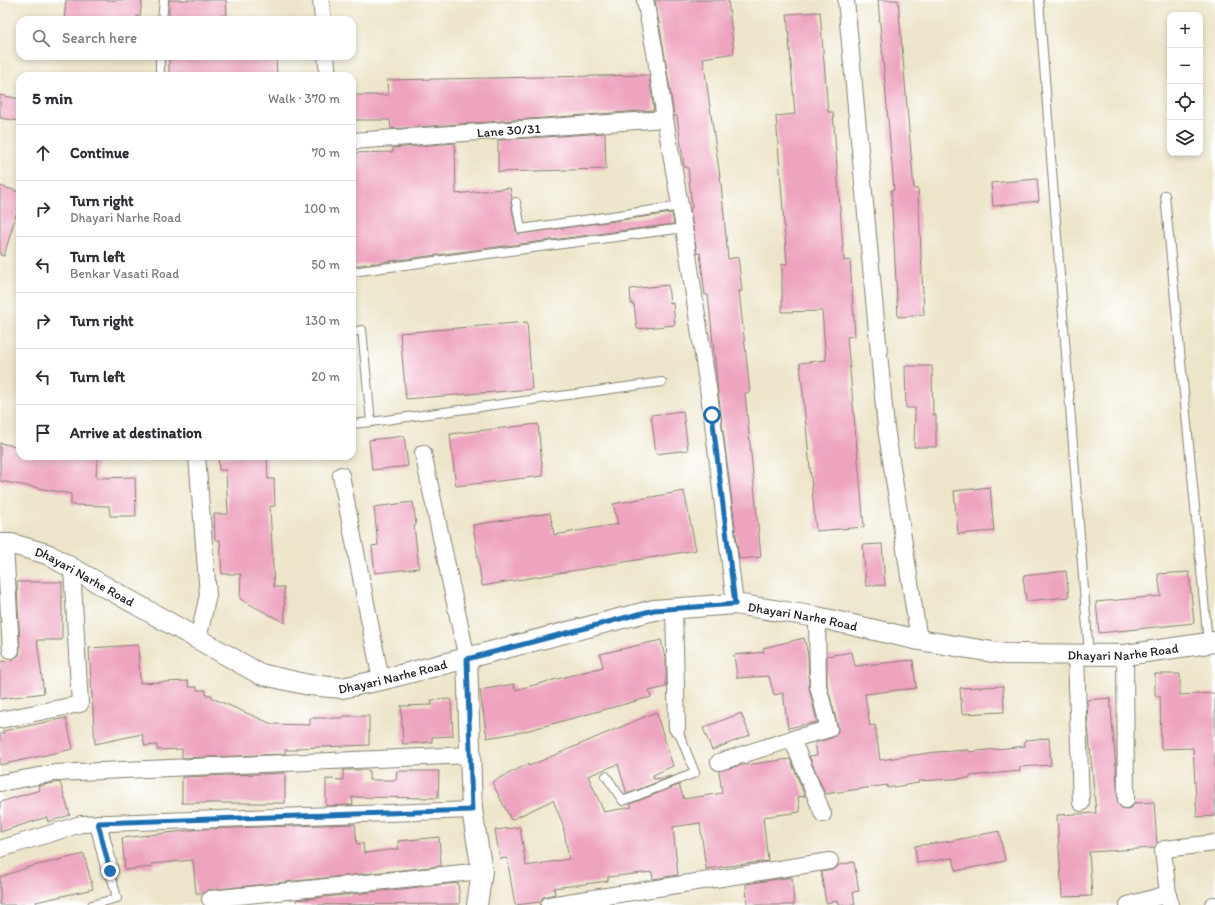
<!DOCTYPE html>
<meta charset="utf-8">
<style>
:root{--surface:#fff;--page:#f2f2f3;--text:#2b2b33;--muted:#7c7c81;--line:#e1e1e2}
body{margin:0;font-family:Itim,sans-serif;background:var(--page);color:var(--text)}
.controls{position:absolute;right:12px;top:12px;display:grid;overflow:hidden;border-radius:8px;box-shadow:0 2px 6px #0003}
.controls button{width:36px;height:36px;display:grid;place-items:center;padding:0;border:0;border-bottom:1px solid var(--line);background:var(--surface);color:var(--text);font:20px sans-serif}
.stop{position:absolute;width:12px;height:12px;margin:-9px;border:3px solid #1f6fb2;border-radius:50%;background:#fff}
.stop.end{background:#1f6fb2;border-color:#fff;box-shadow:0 1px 4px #0008}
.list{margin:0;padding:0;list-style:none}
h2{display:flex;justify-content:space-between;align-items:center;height:52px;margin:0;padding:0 16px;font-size:17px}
h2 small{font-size:13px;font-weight:400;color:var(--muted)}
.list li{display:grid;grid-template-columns:26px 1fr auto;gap:12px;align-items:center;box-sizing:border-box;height:56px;padding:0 16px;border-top:1px solid var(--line)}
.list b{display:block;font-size:15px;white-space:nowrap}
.list p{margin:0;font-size:13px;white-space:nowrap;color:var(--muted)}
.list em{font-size:13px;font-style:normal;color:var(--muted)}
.icon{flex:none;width:22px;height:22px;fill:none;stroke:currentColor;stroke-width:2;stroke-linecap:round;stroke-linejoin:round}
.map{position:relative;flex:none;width:1215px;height:905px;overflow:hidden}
.search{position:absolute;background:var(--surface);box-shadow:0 2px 6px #0003;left:16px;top:16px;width:340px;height:44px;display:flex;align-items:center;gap:10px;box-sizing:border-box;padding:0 14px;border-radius:12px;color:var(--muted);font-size:15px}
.panel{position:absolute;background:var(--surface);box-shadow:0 2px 6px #0003;left:16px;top:72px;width:340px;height:388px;border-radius:12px}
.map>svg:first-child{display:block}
.building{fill:#eea3bf}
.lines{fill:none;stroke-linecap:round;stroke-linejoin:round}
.service-casing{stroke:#848072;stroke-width:10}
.minor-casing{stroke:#848072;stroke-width:18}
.tertiary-casing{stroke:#848072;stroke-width:22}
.service{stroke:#fff;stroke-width:8}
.minor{stroke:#fff;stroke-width:16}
.tertiary{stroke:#fff;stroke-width:20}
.route{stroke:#1f6fb2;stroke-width:5}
.labels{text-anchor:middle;stroke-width:3;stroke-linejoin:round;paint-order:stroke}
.street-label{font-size:13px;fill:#1c1c1c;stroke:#fff}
</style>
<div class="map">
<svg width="1215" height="905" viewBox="0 0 1215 905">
<rect width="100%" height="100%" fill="#fff"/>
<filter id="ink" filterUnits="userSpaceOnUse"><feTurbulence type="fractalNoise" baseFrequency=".025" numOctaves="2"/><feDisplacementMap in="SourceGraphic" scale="8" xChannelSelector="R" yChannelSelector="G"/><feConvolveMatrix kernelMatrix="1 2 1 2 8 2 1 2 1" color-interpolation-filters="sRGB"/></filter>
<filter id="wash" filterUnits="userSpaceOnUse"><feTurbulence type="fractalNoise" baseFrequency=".012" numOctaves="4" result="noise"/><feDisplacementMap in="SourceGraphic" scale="16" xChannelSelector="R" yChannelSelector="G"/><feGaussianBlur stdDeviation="0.9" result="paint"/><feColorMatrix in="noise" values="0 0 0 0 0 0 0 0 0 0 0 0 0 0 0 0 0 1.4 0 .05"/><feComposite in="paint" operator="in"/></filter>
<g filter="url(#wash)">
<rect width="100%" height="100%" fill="#ede5c9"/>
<g id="blocks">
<!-- building -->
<g class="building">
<path d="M66 0H142L140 16H137L136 20H64Z"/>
<path d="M169 0H226L227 15 199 17V20H169Z"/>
<path d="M655 0H728L734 53 703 58 721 184 728 259 738 257 742 291H739L750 392 745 393 761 557 739 559 718 391 708 295H705L700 253 697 254 690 209 692 208 688 167H684L677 116H674L664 51Z"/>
<path d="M878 0H898L914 189H918L924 315 898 317 891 190H894Z"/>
<path d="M820 12 828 112H833L844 261 850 260 855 336 847 337 864 527 816 531 800 363 826 360 822 311 782 312V264H787L776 116 795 114 787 14Z"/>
<path d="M169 56H276L277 76H169Z"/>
<path d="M649 75 654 110 391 129 390 120H352V95H388L387 80Z"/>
<path d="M0 95 20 99V121L0 118Z"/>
<path d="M605 133 606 169 498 172V140Z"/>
<path d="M455 143 456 194 510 188 512 199 511 203 516 230 519 234 672 213 674 224 352 266V153L393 152V148Z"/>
<path d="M1037 179 1039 201 993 206 991 183Z"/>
<path d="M0 186 20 192V201L4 256 0 255Z"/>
<path d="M668 285 670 304 673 303 675 325 637 329 634 304H631L630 289Z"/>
<path d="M527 322 532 389 406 399 400 333Z"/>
<path d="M905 366H932L933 415H936V447H914L915 408H906Z"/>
<path d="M683 411 688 450 656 454 651 415Z"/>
<path d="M538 424 543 476 456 486 450 434Z"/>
<path d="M404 436 408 466 372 470 369 440Z"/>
<path d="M0 443 20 447V456H97L96 478 135 477 136 516H110L109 506 71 505V494L0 481Z"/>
<path d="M218 456H267L268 479H274L275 506H270L274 587H284L285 623 240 599 241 574H222L220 540H215L214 514H228L226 470H219Z"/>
<path d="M990 487 994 531 958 534 954 491Z"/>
<path d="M684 491 696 550 482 586 473 525 550 513 554 535 618 524 613 504Z"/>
<path d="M413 502 416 525 414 526 419 568 375 573 372 546 378 545 374 507Z"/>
<path d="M882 544 885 585 866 586 863 545Z"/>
<path d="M1066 571 1069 597 1026 601 1023 576Z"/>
<path d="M1189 572 1194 623 1099 633 1096 602 1161 596 1158 574Z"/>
<path d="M17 582H62V640H37L44 693 0 699V662L12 660 19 655 20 650Z"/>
<path d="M804 638 808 655 809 688 817 722 788 728 783 693 774 695 769 676 737 678 734 655 764 652 763 648Z"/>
<path d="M661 640 666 662V687L649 691 651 697 522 732 487 738 480 690 514 684 515 690 603 667 600 654Z"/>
<path d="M138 645 140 683 188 681 189 687H197V690H206V695H212V698L272 724 310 725V718H343V716H369V745L297 748V750H285V754L182 758V749L157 750V745L145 746 142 734 95 744 89 648Z"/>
<path d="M852 652 855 666 913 660 916 688 865 694 870 726 875 725 880 760 936 752 969 750V752L1025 746V740L1049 738 1051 765 1019 767 1020 771 970 776V778L918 781 919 783 887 788V785L825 794 809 756 817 755 815 743 832 738 836 735 838 731V727L827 685V656Z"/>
<path d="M1155 674H1180V695L1215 693V816L1197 817 1193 748 1161 749 1160 696H1155Z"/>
<path d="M1003 686 1004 712 962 714 960 688Z"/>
<path d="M1110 698 1116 767 1118 804 1122 808 1126 809 1131 808 1135 803 1154 802 1157 844 1154 848 1089 852 1092 896 1062 897 1057 815 1096 813 1088 726 1087 700Z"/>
<path d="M451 699 453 736 432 737V742L403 744 401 706 432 705 431 700Z"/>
<path d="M656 712 673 766 653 775 654 779 673 776 627 794 618 764 588 776 604 812 632 807 630 804 679 785 684 799 722 793 719 771 737 766 790 759 805 796 798 797 800 812 763 817 768 861 706 869 700 823 673 827 678 875 653 879 652 872 608 877V881L554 888 555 894 543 897 540 902 515 905 507 858 500 859 495 830 520 827 526 866 569 859 563 825 553 800 511 820 492 782 528 764 529 766Z"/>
<path d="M741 713 750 735 712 750 703 728Z"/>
<path d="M66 718 73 749 0 765V734L4 733 3 731Z"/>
<path d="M343 770H369V780H396L397 771H439L438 798 352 797 353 805 326 806V779L343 780Z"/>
<path d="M285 773V803H182V777Z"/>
<path d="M60 782 70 815 48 822 47 817 0 832V802L40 790 38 786Z"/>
<path d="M355 824 357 844 363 843 364 853 399 849 398 841 439 837 441 866 209 890 203 893H196L193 860 151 864 152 867 125 870 122 838 202 829Z"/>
<path d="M999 831 1005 861 956 871 953 858 917 863 915 846 951 841Z"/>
<path d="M84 854 93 889 36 902 37 905H0V877L29 867Z"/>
<path d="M854 862 859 891 853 892 855 905H838L837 901 826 903 821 872 832 870 836 868 839 865Z"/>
<path d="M792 877 794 905H747L746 884Z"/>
<path d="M458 883 460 904 297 905 296 900Z"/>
</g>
</g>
</g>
<g filter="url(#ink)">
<use href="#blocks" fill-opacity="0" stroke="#848072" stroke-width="1"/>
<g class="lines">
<defs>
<g id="service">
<path d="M1039 0 1089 655"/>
<path d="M162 20 164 0"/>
<path d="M160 56V76"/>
<path d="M1165 195 1208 643"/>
<path d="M516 202 521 229 681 206"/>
<path d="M352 272 684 228"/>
<path d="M352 332 362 330 371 422 352 424"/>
<path d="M371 422 662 382"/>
<path d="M606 776 623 801 695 773 677 728"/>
<path d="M92 905 117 898 110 871"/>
</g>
<g id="minor">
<path d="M321 0 323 20"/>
<path d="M645 0 655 52 665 119 684 228 712 415 735 604"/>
<path d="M846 0 886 428 919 640"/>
<path d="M326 56 328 76"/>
<path id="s1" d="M352 141 665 119"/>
<path d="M423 453 467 659"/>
<path d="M197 456 208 595 198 639"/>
<path d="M341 475 381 680"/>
<path d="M5 544 11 650"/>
<path d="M674 609 677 728"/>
<path d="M817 617 818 686 829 729 792 739 823 814"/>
<path d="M1076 655 1081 803"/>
<path d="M1125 655 1126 800"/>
<path d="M0 720 80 704 72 568"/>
<path d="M719 762 792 739"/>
<path d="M0 783 55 773 470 755"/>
<path d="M98 823 110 871"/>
<path d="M0 849 81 824 472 810"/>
<path d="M1168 894 1163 850 1165 849 1215 843"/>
<path d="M210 899 482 871"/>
<path d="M549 905 830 861"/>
<path d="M1128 905 1168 894 1170 905"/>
<path d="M1213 905H1215"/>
</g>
<g id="tertiary">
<path id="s2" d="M0 544H12L47 554 260 674 309 685 342 688 381 680 654 610 735 604 817 617 919 640 1005 654 1125 655 1215 642"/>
<path d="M467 659 472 810 482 871 477 905"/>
</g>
</defs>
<!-- service casing -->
<use href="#service" class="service-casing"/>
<!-- minor casing -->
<use href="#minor" class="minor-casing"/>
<!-- tertiary casing -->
<use href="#tertiary" class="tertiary-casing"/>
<!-- service -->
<use href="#service" class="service"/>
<!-- minor -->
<use href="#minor" class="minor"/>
<!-- tertiary -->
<use href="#tertiary" class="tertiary"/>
</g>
</g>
<g class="lines" filter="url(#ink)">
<!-- route -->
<path class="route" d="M110 871 98 823 472 810 467 659 654 610 735 604 712 415"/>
</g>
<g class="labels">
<!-- street labels -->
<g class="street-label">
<text dy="5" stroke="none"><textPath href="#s1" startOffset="157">Lane 30/31</textPath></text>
<text dy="5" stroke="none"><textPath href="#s2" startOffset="92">Dhayari Narhe Road</textPath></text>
<text dy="5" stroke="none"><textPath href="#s2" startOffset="848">Dhayari Narhe Road</textPath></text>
<text dy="5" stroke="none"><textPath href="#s2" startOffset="1172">Dhayari Narhe Road</textPath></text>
<text dy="5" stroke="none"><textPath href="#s2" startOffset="428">Dhayari Narhe Road</textPath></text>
</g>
</g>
</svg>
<div class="controls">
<button>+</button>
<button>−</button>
<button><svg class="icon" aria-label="locate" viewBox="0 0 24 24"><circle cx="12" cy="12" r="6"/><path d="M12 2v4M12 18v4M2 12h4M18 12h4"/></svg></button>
<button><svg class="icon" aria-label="layers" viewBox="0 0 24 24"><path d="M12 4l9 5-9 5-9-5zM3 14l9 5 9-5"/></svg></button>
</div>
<div class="stop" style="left:712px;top:415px"></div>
<div class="stop end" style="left:110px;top:871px"></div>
<div class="search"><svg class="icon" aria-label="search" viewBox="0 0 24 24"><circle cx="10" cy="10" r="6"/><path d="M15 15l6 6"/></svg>Search here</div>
<section class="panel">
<h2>5 min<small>Walk · 370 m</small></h2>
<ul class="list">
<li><svg class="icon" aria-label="ahead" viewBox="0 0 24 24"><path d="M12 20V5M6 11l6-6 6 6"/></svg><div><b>Continue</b></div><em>70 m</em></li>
<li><svg class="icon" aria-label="right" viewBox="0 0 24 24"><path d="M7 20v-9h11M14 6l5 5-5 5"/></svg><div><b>Turn right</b><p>Dhayari Narhe Road</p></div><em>100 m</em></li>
<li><svg class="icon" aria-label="left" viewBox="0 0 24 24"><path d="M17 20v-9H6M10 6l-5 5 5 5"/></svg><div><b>Turn left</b><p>Benkar Vasati Road</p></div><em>50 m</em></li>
<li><svg class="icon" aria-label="right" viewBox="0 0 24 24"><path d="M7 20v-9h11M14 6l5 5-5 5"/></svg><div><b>Turn right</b></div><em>130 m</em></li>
<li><svg class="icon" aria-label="left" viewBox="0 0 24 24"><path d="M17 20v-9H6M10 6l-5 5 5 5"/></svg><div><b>Turn left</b></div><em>20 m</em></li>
<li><svg class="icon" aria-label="arrive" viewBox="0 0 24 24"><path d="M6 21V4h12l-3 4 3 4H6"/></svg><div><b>Arrive at destination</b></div></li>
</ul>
</section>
</div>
